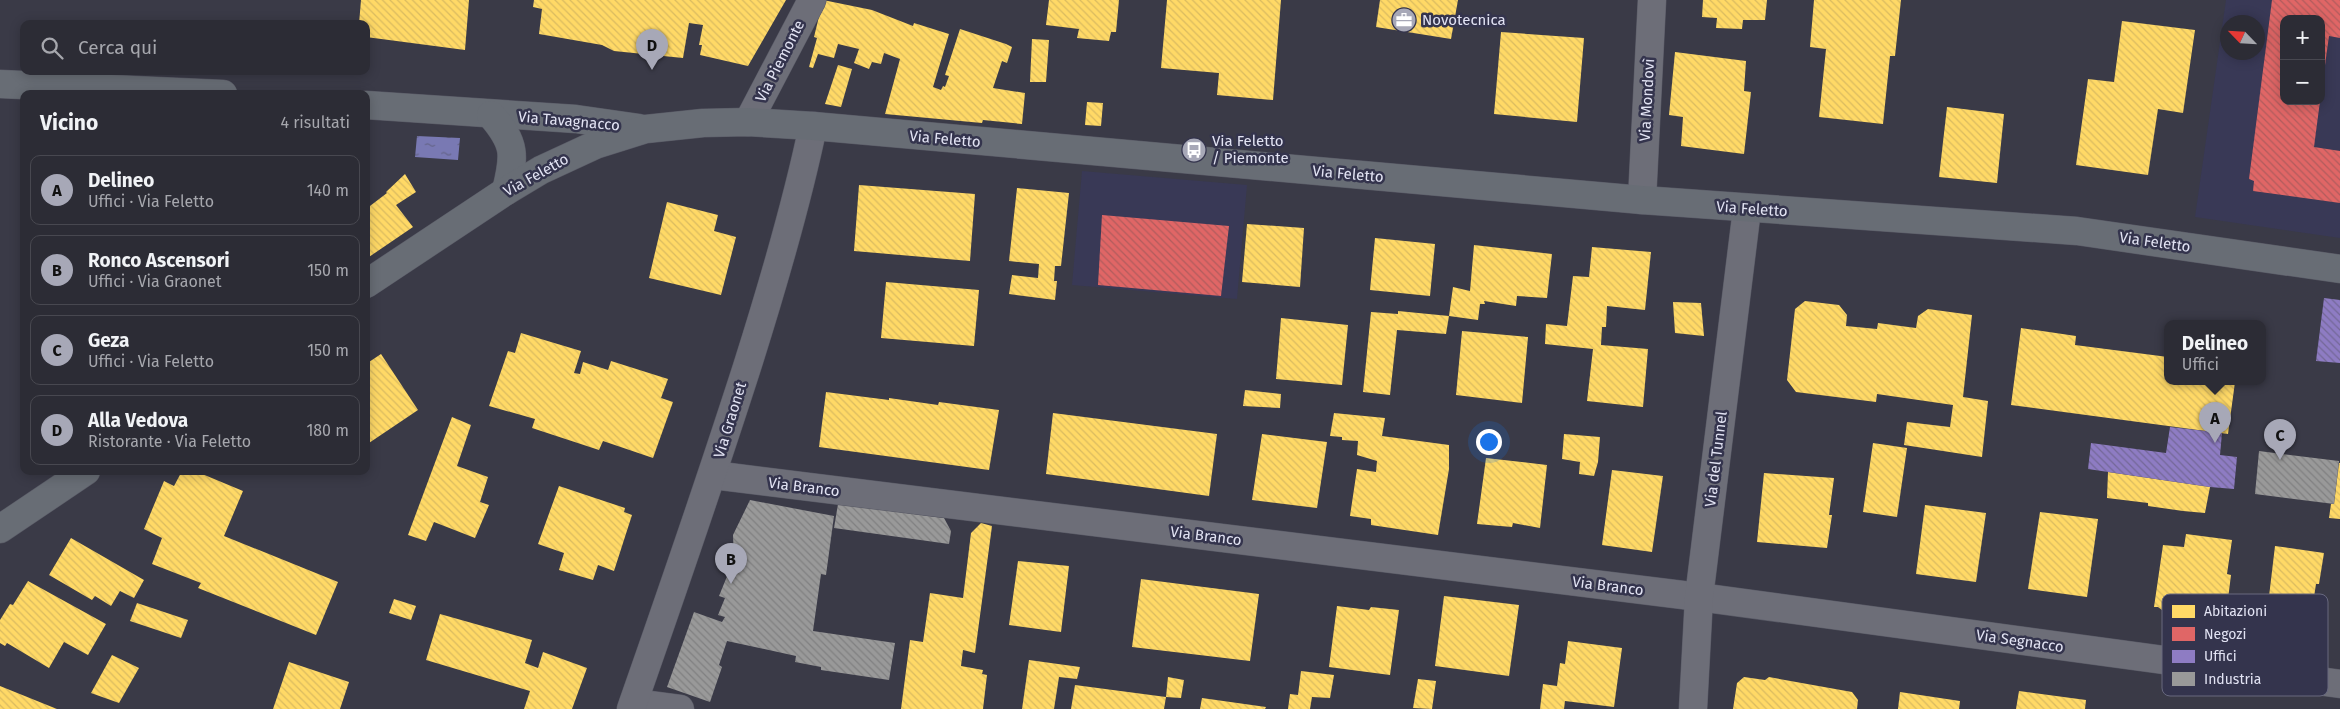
<!DOCTYPE html>
<html lang="it">
<meta charset="utf-8">
<style>
:root{--surface:#2c2c35;--page:#34343d;--text:#f1f3f6;--muted:#a6a7ad;--line:#484850;--accent:#a7a8b7}
body{margin:0;font-family:"Fira Sans",sans-serif;background:var(--page);color:var(--text)}
.controls{position:absolute;right:15px;top:15px;display:grid;overflow:hidden;border-radius:10px;box-shadow:0 2px 12px #0003}
.controls button{width:45px;height:45px;display:grid;place-items:center;padding:0;border:0;border-bottom:1px solid var(--line);background:var(--surface);color:var(--text);font:25px sans-serif}
.compass{position:absolute;left:2220px;top:15px;width:45px;height:45px;border-radius:50%;background:var(--surface);box-shadow:0 2px 12px #0003;rotate:295deg}
.you{position:absolute;left:1488px;top:441px;width:18px;height:18px;margin:-12px;border:4px solid #fff;border-radius:50%;background:#1a73e8;box-shadow:0 0 0 8px #1a73e833}
.badge{display:grid;place-items:center;width:32px;height:32px;border-radius:50%;background:var(--accent);color:#111;font-size:16px;font-weight:700}
.pin{position:absolute;translate:-50% -41px;filter:drop-shadow(0 1px 2px #0008)}
.pin::after{content:'';position:absolute;top:26px;width:18px;height:15px;background:inherit;clip-path:polygon(0 0,100% 0,50% 100%)}
.popup{position:absolute;left:2164px;top:320px;width:102px;height:65px;box-sizing:border-box;display:grid;place-content:center;border-radius:10px;background:var(--surface);filter:drop-shadow(0 1px 4px #0005);font-size:16px;white-space:nowrap;color:var(--muted)}
.popup b{font-size:19px;color:var(--text)}
.popup::after{content:'';position:absolute;left:50%;top:100%;margin-left:-10px;border:10px solid transparent;border-top-color:var(--surface)}
.list{margin:0;padding:0;list-style:none}
h2{display:flex;justify-content:space-between;align-items:center;height:65px;margin:0;padding:0 20px;font-size:21px}
h2 small{font-size:16px;font-weight:400;color:var(--muted)}
.list li{display:grid;grid-template-columns:32px 1fr auto;gap:15px;align-items:center;box-sizing:border-box;height:70px;margin:0 10px 10px;padding:0 10px;border:1px solid var(--line);border-radius:10px}
.list b{display:block;font-size:19px;white-space:nowrap}
.list p{margin:0;font-size:16px;white-space:nowrap;color:var(--muted)}
.list em{font-size:16px;font-style:normal;color:var(--muted)}
.icon{flex:none;width:28px;height:28px;fill:none;stroke:currentColor;stroke-width:2;stroke-linecap:round;stroke-linejoin:round}
.map{position:relative;flex:none;width:2340px;height:709px;overflow:hidden}
.search{position:absolute;background:var(--surface);box-shadow:0 2px 12px #0003;left:20px;top:20px;width:350px;height:55px;display:flex;align-items:center;gap:12px;box-sizing:border-box;padding:0 18px;border-radius:10px;color:var(--muted);font-size:19px}
.panel{position:absolute;background:var(--surface);box-shadow:0 2px 12px #0003;left:20px;top:90px;width:350px;height:385px;border-radius:10px}
.map>svg:first-child{display:block}
.built{fill:#393956;fill-rule:evenodd}
.water{fill:url(#water-ripples)}
.homes{fill:url(#homes-back-hatch)}
.shops{fill:url(#shops-back-hatch)}
.offices{fill:url(#offices-back-hatch)}
.industry{fill:url(#industry-back-hatch)}
.lines{fill:none;stroke-linecap:round;stroke-linejoin:round}
.street-casing{stroke:#585965;stroke-width:29}
.secondary-casing{stroke:#585965;stroke-width:29}
.street{stroke:#6d6e78;stroke-width:28}
.secondary{stroke:#686d75;stroke-width:28}
.labels{text-anchor:middle;stroke-width:5;stroke-linejoin:round;paint-order:stroke}
.poi-label{font-size:15px;fill:#e2e3f3;stroke:#34344d;text-anchor:start}
.street-label{font-size:15px;fill:#e2e3f3;stroke:#34344d}
.key{fill:#34344d;stroke:#68697f;stroke-width:1}
.key-label{font-size:14px;fill:#e2e3f3}
</style>
<div class="map">
<svg width="2340" height="709" viewBox="0 0 2340 709">
<defs>
<pattern id="water-ripples" width="26" height="14" patternUnits="userSpaceOnUse" patternTransform="scale(1.25)"><rect width="26" height="14" fill="#7979b3"/><path d="M2 4q2-2 4 0t4 0M15 11q2-2 4 0t4 0" fill="none" stroke="#646489"/></pattern>
<pattern id="homes-back-hatch" width="6" height="6" patternUnits="userSpaceOnUse" patternTransform="scale(1.25)"><rect width="6" height="6" fill="#ffd966"/><path d="M-1 5l2 2M0 0l6 6M5-1l2 2" fill="none" stroke="#dabb60"/></pattern>
<pattern id="shops-back-hatch" width="6" height="6" patternUnits="userSpaceOnUse" patternTransform="scale(1.25)"><rect width="6" height="6" fill="#e06666"/><path d="M-1 5l2 2M0 0l6 6M5-1l2 2" fill="none" stroke="#b15c5d"/></pattern>
<pattern id="offices-back-hatch" width="6" height="6" patternUnits="userSpaceOnUse" patternTransform="scale(1.25)"><rect width="6" height="6" fill="#8e7cc3"/><path d="M-1 5l2 2M0 0l6 6M5-1l2 2" fill="none" stroke="#746898"/></pattern>
<pattern id="industry-back-hatch" width="6" height="6" patternUnits="userSpaceOnUse" patternTransform="scale(1.25)"><rect width="6" height="6" fill="#999"/><path d="M-1 5l2 2M0 0l6 6M5-1l2 2" fill="none" stroke="#808081"/></pattern>
</defs>
<rect width="100%" height="100%" fill="#3a3a47"/>
<!-- built -->
<g class="built">
<path d="M2226 0H2340V238L2195 217ZM2284 19H2321V101H2284ZM2228 22H2258V52H2228Z"/>
<path d="M1082 171 1247 185 1237 299 1072 285Z"/>
</g>
<!-- water -->
<path class="water" d="M417 136 460 138 458 160 415 157Z"/>
<!-- homes -->
<g class="homes">
<path d="M361 0H469L465 50 366 37V24H359Z"/>
<path d="M534 0H786L748 66 700 55 702 45H699L703 25 689 23 683 58 614 51 602 45 539 34 542 9 533 7Z"/>
<path d="M823 0 872 10 913 26 914 23 949 34 933 87 941 90 943 86 945 87 949 76 945 75 960 29 1006 44 1012 47 1007 63 1002 61 993 88 1025 93 1022 124 983 120 982 123 885 114 900 59 884 53 881 64 872 62 869 69 854 63 859 49 838 44 834 58 818 54 813 68 809 67 817 38 814 37Z"/>
<path d="M1049 0H1119L1116 32H1111L1109 41 1077 38 1079 29 1046 25Z"/>
<path d="M1167 0H1281L1273 100 1217 95 1219 73 1161 68Z"/>
<path d="M1380 0H1458L1451 39 1376 27Z"/>
<path d="M1703 0H1767L1765 20H1743L1742 29 1716 28 1717 18 1702 17Z"/>
<path d="M1814 0H1901L1895 56H1890L1883 124 1819 117 1826 49 1810 47Z"/>
<path d="M2122 21 2195 30 2183 113 2158 109 2148 175 2076 165 2088 79 2114 82Z"/>
<path d="M1501 32 1584 38 1577 122 1494 114Z"/>
<path d="M1032 39 1049 40 1046 82H1030Z"/>
<path d="M1675 52 1746 61 1744 91 1751 92 1744 154 1681 146 1683 117 1669 115Z"/>
<path d="M838 65 852 69 841 107 825 104Z"/>
<path d="M1087 102 1103 103 1101 126 1085 125Z"/>
<path d="M1947 107 2004 114 1997 183 1939 177Z"/>
<path d="M405 174 416 192 396 205 413 227 366 259V209L387 193 386 192Z"/>
<path d="M859 185 975 194 970 261 854 251Z"/>
<path d="M1017 188 1069 193 1061 266H1055L1054 281H1057L1055 300 1009 294 1012 275 1038 278 1039 264 1009 261Z"/>
<path d="M667 202 718 215 714 231 736 237 721 295 649 278Z"/>
<path d="M1247 224 1304 228 1300 287 1242 282Z"/>
<path d="M1375 238 1435 244 1430 296 1370 290Z"/>
<path d="M1474 245 1552 254 1547 298 1517 296 1516 306 1484 301 1485 304H1480L1478 320 1449 316 1453 287 1470 291Z"/>
<path d="M1592 247 1651 252 1645 310 1607 306 1606 327H1602L1601 345 1648 349 1643 407 1587 401 1593 349 1545 344 1546 324 1567 326 1573 276 1589 277Z"/>
<path d="M886 282 979 290 974 346 881 338Z"/>
<path d="M1805 301 1839 305 1847 315 1846 326 1877 329 1878 323 1916 328 1918 316 1928 309 1972 315 1963 397 1988 401 1982 457 1904 445 1907 422 1950 427 1953 405 1877 394 1876 402 1796 392 1787 380 1795 309Z"/>
<path d="M1673 302 1701 303 1704 336 1675 333Z"/>
<path d="M1398 311 1449 316 1446 334 1397 330 1390 395 1363 392 1371 312 1398 314Z"/>
<path d="M1281 318 1348 325 1342 385 1276 379Z"/>
<path d="M2021 328 2076 336 2075 345 2168 357V382H2235L2228 434 2011 405Z"/>
<path d="M1462 331 1528 337 1522 403 1456 395Z"/>
<path d="M521 333 581 351 574 373 580 374 583 362 608 370 611 361 668 379 661 398 673 402 653 458 603 441 599 450 532 428 535 419 489 406 508 351 515 353Z"/>
<path d="M381 354 418 410 366 445V364Z"/>
<path d="M1245 390 1281 394 1280 408 1243 406Z"/>
<path d="M826 392 889 400V398L938 405 939 402 999 410 989 470 819 447Z"/>
<path d="M1053 413 1217 434 1209 496 1046 474Z"/>
<path d="M1334 413 1385 418 1382 436 1449 445V469L1438 535 1371 525V519L1350 516 1357 469 1376 472 1377 461 1357 455 1358 441 1342 440V437L1330 436Z"/>
<path d="M452 417 471 425 457 466 488 477 480 502 489 505 475 538 434 522 426 541 408 535Z"/>
<path d="M1262 434 1327 442 1317 508 1252 500Z"/>
<path d="M1564 434 1600 437 1598 462 1594 476 1579 474 1580 462 1562 459Z"/>
<path d="M1873 443 1907 448 1897 517 1863 512Z"/>
<path d="M1486 458 1547 465 1540 528 1513 523 1512 527 1477 524Z"/>
<path d="M2339 463H2340V519L2329 518 2331 504H2334Z"/>
<path d="M1612 470 1663 476 1652 552 1602 545Z"/>
<path d="M182 471H195L243 491 224 536 338 582 316 635 198 588 201 583 152 564 162 538 144 529 164 481 174 486Z"/>
<path d="M2108 472 2210 487 2205 513 2183 511 2148 506V503L2107 498Z"/>
<path d="M1764 473 1834 478 1829 515H1832L1827 548 1757 542Z"/>
<path d="M559 486 625 508 624 512 632 515 614 571 598 565 593 580 559 570 564 553 538 544Z"/>
<path d="M1925 505 1986 513 1976 582 1916 574Z"/>
<path d="M2040 512 2098 519 2087 597 2028 589Z"/>
<path d="M981 523 992 526 975 653 963 650 961 666 983 670 982 674 987 675 983 709H901L910 640 923 642 930 593 963 598 971 533Z"/>
<path d="M2186 534 2232 540 2227 574 2231 575 2225 623 2170 616 2158 607H2154L2163 545 2184 547Z"/>
<path d="M71 538 144 580 134 598 120 591 111 606 95 596 92 600 49 575Z"/>
<path d="M2275 546 2324 553 2319 584H2316L2308 636 2265 630Z"/>
<path d="M1018 561 1069 566 1061 632 1009 625Z"/>
<path d="M1141 579 1259 594 1250 661 1132 647Z"/>
<path d="M28 581 106 624 88 655 64 642 49 668 7 643 5 646 0 643V620L10 604 13 605Z"/>
<path d="M1444 596 1519 605 1509 676 1435 666Z"/>
<path d="M394 599 416 606 411 620 389 613Z"/>
<path d="M137 603 188 620 181 638 130 621Z"/>
<path d="M1337 606 1369 610 1371 607 1399 610 1390 675 1329 667Z"/>
<path d="M440 614 532 640 525 663 538 668 543 652 587 668 572 709H524L530 691 426 660Z"/>
<path d="M1568 641 1622 648 1614 707 1565 701 1564 709H1540L1543 684 1557 686 1560 663 1565 664Z"/>
<path d="M112 655 139 668 119 703 91 693Z"/>
<path d="M1029 660 1080 667 1077 679 1059 677 1054 709H1022Z"/>
<path d="M289 662 349 682 340 709H273Z"/>
<path d="M1301 671 1334 675 1330 698 1312 697 1310 709H1288L1290 694 1298 695Z"/>
<path d="M1168 677 1184 680 1181 698 1166 697Z"/>
<path d="M1744 677 1765 680 1769 677 1852 692 1858 700 1857 709H1733L1737 683Z"/>
<path d="M1418 679 1436 681 1432 709 1413 708Z"/>
<path d="M1075 685 1166 697 1164 709H1071Z"/>
<path d="M0 686 57 709H0Z"/>
<path d="M2019 691 2086 700 2085 709H2016Z"/>
<path d="M1900 692 1960 701 1959 709H1898Z"/>
<path d="M1202 698 1266 707 1265 709H1200Z"/>
</g>
<!-- shops -->
<g class="shops">
<path d="M2272 0H2340V38L2329 36 2322 87 2321 19H2284V101H2320L2314 147 2340 151V203L2253 191 2254 181 2249 179Z"/>
<path d="M1102 215 1229 226 1221 296 1098 285Z"/>
</g>
<!-- offices -->
<g class="offices">
<path d="M2324 298 2340 300V363L2316 361Z"/>
<path d="M2170 427 2222 433 2220 455 2237 457 2234 489 2210 487 2088 469 2091 443 2166 453Z"/>
</g>
<!-- industry -->
<g class="industry">
<path d="M2259 451 2339 461 2334 504 2255 494Z"/>
<path d="M750 500 834 516 826 575 821 574 813 631 895 643 889 680 821 670V667L795 662 796 656 727 641 719 665 722 667 710 702 667 687 694 612 722 622 725 617 718 615 725 598 719 596 730 569 735 571 738 561H734L733 535Z"/>
<path d="M838 504 944 518 951 531 949 544 834 528Z"/>
</g>
<g class="lines">
<defs>
<g id="street">
<path d="M748 122 812 0"/>
<path d="M1642 200 1652 0"/>
<path d="M713 475 1699 597 2340 684"/>
<path d="M634 703 680 709"/>
<path d="M631 709C671 595 710 482 747 367 772 288 796 208 813 126"/>
<path d="M1693 709 1699 597 1747 209"/>
</g>
<g id="secondary">
<path d="M0 84 223 94"/>
<path d="M366 105 576 119 639 128"/>
<path d="M491 115C516 144 515 155 506 191"/>
<path d="M366 284 506 191 541 170 595 145 646 129 703 123 748 122 813 126 1642 200 2077 231 2340 269"/>
<path d="M0 529 86 471"/>
</g>
</defs>
<!-- street casing -->
<use href="#street" class="street-casing"/>
<!-- secondary casing -->
<use href="#secondary" class="secondary-casing"/>
<!-- street -->
<use href="#street" class="street"/>
<!-- secondary -->
<use href="#secondary" class="secondary"/>
</g>
<!-- icons -->
<defs>
<symbol id="office-disc" viewBox="-11 -11 22 22"><circle r="9.5" fill="#a7a8b7" stroke="#34344d"/><path d="M-6-3h4V-5.5h4V-3h4V5H-6ZM-1-4.5V-3h2v-1.5ZM-6 0V1H6V0Z" fill="#fff"/></symbol>
<symbol id="bus-disc" viewBox="-11 -11 22 22"><circle r="9.5" fill="#a7a8b7" stroke="#34344d"/><path d="M-5-6H5V4H4V6H2V4H-2V6H-4V4H-5ZM-3.5-4V0h7V-4ZM-3.5 1.2v1.5H-2V1.2ZM2 1.2v1.5H3.5V1.2Z" fill="#fff"/></symbol>
</defs>
<g fill-rule="evenodd">
<use href="#office-disc" x="1390" y="6" width="28" height="28"/>
<use href="#bus-disc" x="1180" y="136" width="28" height="28"/>
</g>
<g class="labels">
<!-- poi labels -->
<g class="poi-label">
<text x="1422" y="25">Novotecnica</text>
<text x="1212" y="146">Via Feletto<tspan x="1212" dy="17">/ Piemonte</tspan></text>
</g>
<!-- street labels -->
<g class="street-label">
<text transform="translate(780 61) rotate(-63)" y="5">Via Piemonte</text>
<text transform="translate(1647 100) rotate(-87)" y="5">Via Mondovì</text>
<text transform="translate(569 121) rotate(5)" y="5">Via Tavagnacco</text>
<text transform="translate(945 139) rotate(5)" y="5">Via Feletto</text>
<text transform="translate(1348 174) rotate(5)" y="5">Via Feletto</text>
<text transform="translate(536 175) rotate(-29)" y="5">Via Feletto</text>
<text transform="translate(1752 209) rotate(4)" y="5">Via Feletto</text>
<text transform="translate(2155 242) rotate(8)" y="5">Via Feletto</text>
<text transform="translate(730 420) rotate(-73)" y="5">Via Graonet</text>
<text transform="translate(1716 459) rotate(-83)" y="5">Via del Tunnel</text>
<text transform="translate(804 487) rotate(7)" y="5">Via Branco</text>
<text transform="translate(1206 536) rotate(7)" y="5">Via Branco</text>
<text transform="translate(1608 586) rotate(7)" y="5">Via Branco</text>
<text transform="translate(2020 641) rotate(8)" y="5">Via Segnacco</text>
</g>
</g>
<!-- legend -->
<rect x="2162" y="594" width="166" height="102" rx="8" class="key"/>
<rect x="2172" y="605" width="23" height="13" fill="#ffd966"/>
<rect x="2172" y="627" width="23" height="14" fill="#e06666"/>
<rect x="2172" y="650" width="23" height="13" fill="#8e7cc3"/>
<rect x="2172" y="672" width="23" height="14" fill="#999"/>
<g class="key-label">
<text x="2204" y="616">Abitazioni</text>
<text x="2204" y="639">Negozi</text>
<text x="2204" y="661">Uffici</text>
<text x="2204" y="684">Industria</text>
</g>
</svg>
<div class="controls">
<button>+</button>
<button>−</button>
</div>
<svg class="compass" viewBox="-18 -18 36 36"><path d="M0-13l5 13h-10z" fill="#e53935"/><path d="M0 13l5-13h-10z" fill="#a6a7ad"/></svg>
<div class="you"></div>
<div class="pin badge" style="left:2215px;top:443px">A</div>
<div class="popup"><b>Delineo</b>Uffici</div>
<div class="pin badge" style="left:731px;top:584px">B</div>
<div class="pin badge" style="left:2280px;top:460px">C</div>
<div class="pin badge" style="left:652px;top:70px">D</div>
<div class="search"><svg class="icon" aria-label="search" viewBox="0 0 24 24"><circle cx="10" cy="10" r="6"/><path d="M15 15l6 6"/></svg>Cerca qui</div>
<section class="panel">
<h2>Vicino<small>4 risultati</small></h2>
<ul class="list">
<li><span class="badge">A</span><div><b>Delineo</b><p>Uffici · Via Feletto</p></div><em>140 m</em></li>
<li><span class="badge">B</span><div><b>Ronco Ascensori</b><p>Uffici · Via Graonet</p></div><em>150 m</em></li>
<li><span class="badge">C</span><div><b>Geza</b><p>Uffici · Via Feletto</p></div><em>150 m</em></li>
<li><span class="badge">D</span><div><b>Alla Vedova</b><p>Ristorante · Via Feletto</p></div><em>180 m</em></li>
</ul>
</section>
</div>
